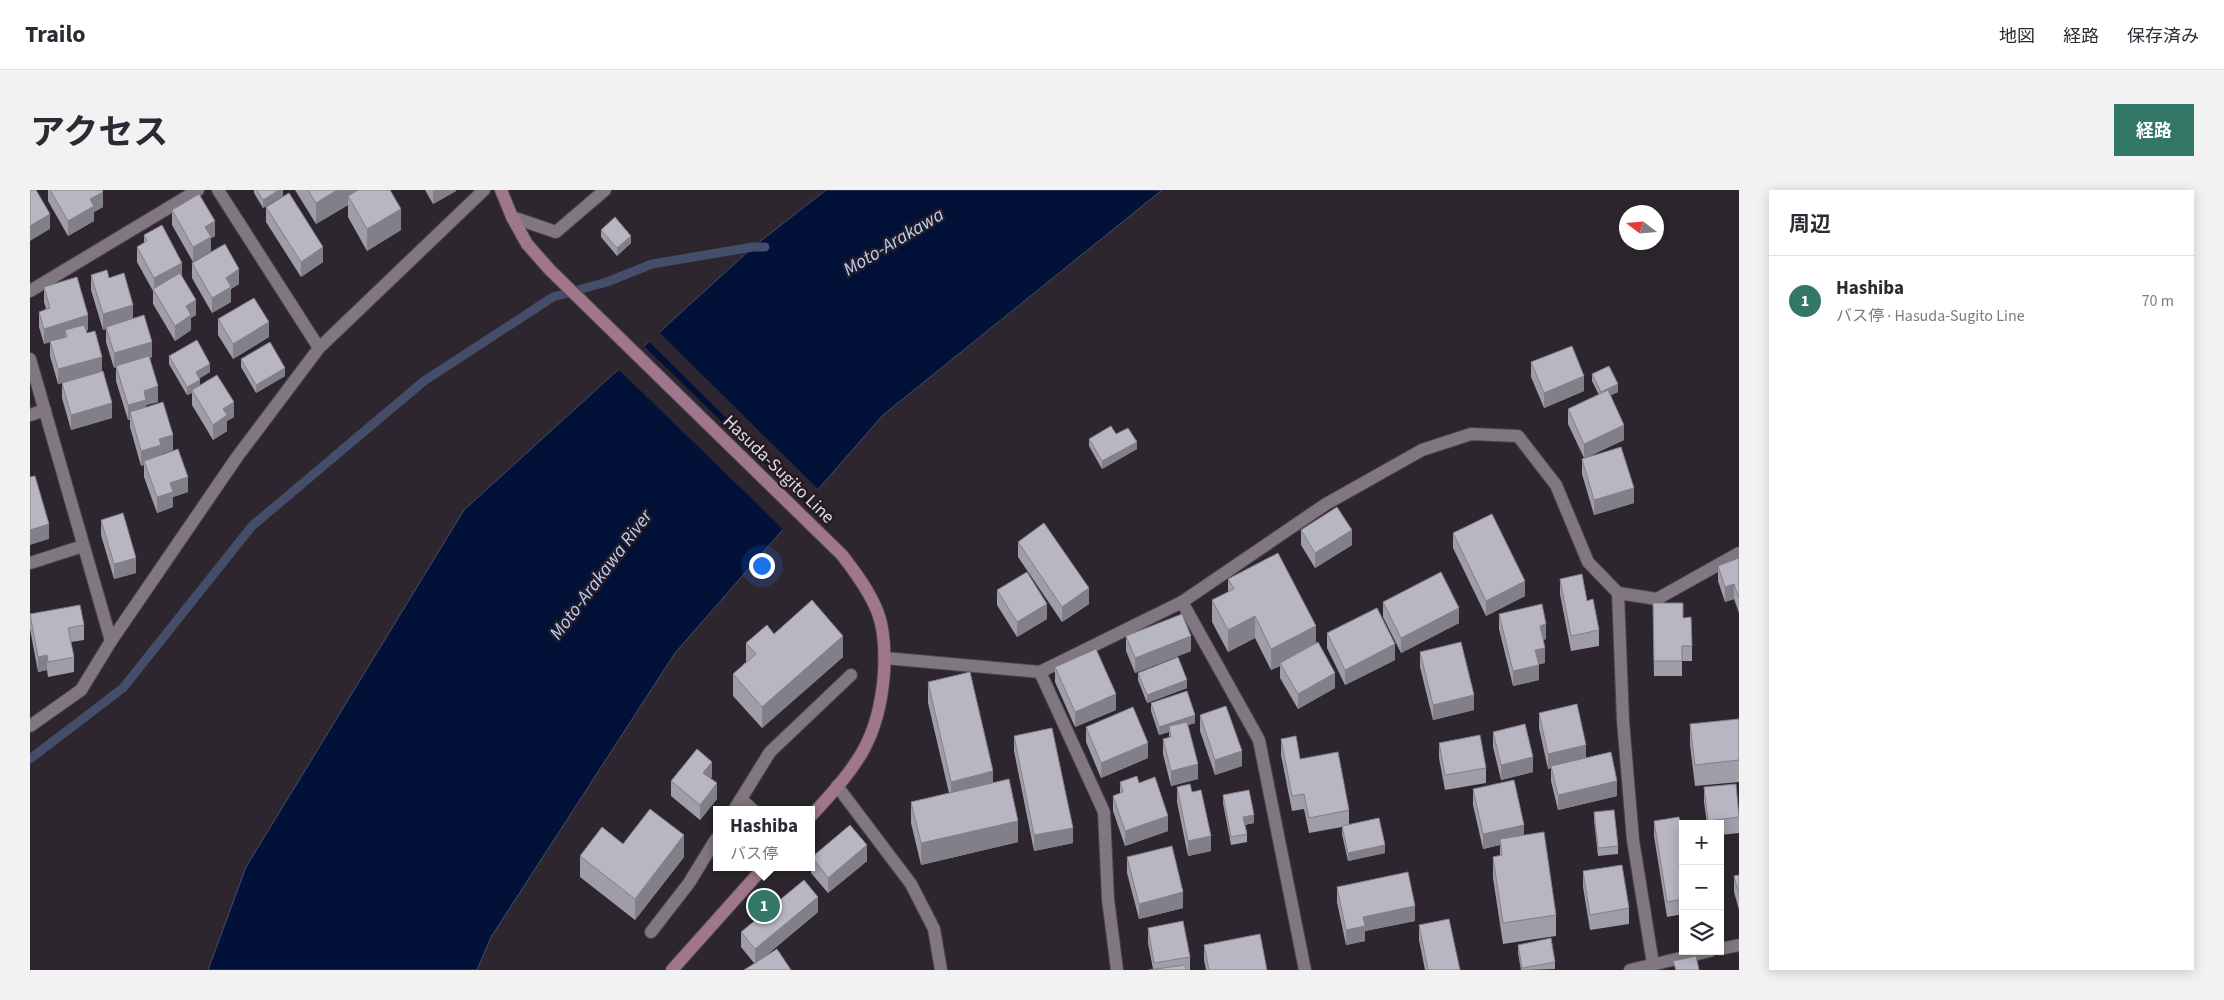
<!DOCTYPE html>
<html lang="ja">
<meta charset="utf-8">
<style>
:root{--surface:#fff;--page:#f2f2f3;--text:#2b2b33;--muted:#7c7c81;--line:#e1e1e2;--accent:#376}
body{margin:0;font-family:"Source Sans 3","Noto Sans JP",sans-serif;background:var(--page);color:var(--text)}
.controls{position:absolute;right:15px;bottom:15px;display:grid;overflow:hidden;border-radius:0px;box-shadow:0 2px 12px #0003}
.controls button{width:45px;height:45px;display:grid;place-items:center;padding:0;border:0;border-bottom:1px solid var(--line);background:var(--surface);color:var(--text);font:25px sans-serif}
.compass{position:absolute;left:1589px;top:15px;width:45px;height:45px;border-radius:50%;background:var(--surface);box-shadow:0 2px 12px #0003;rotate:286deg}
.you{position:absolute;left:731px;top:375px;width:18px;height:18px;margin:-12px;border:4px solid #fff;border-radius:50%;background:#1a73e8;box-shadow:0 0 0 8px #1a73e833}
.badge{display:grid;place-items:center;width:32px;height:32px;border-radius:50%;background:var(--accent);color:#fff;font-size:16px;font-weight:700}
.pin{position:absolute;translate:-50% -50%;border:2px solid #fff;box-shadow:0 1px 5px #0006}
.popup{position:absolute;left:683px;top:616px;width:102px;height:65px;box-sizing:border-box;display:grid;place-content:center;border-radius:0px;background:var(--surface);filter:drop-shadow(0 1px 4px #0005);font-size:16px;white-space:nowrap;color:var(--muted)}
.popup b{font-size:19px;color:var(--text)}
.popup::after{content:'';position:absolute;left:50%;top:100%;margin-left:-10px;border:10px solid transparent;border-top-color:var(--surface)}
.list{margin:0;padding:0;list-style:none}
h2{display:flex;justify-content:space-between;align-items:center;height:65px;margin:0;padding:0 20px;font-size:21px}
h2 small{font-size:16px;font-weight:400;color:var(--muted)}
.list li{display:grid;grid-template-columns:32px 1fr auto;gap:15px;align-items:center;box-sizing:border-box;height:90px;padding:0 20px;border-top:1px solid var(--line)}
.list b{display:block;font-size:19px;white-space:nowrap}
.list p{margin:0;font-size:16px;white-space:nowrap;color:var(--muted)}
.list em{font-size:16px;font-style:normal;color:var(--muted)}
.icon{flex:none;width:28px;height:28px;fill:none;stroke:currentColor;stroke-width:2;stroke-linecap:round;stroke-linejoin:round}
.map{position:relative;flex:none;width:1709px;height:780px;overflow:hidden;border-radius:0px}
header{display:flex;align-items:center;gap:30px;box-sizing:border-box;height:70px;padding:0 25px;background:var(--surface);border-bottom:1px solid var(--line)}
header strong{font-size:24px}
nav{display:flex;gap:28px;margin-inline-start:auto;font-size:18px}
.intro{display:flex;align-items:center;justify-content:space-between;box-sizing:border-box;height:120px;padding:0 30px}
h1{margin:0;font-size:35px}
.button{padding:12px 22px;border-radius:0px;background:var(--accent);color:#fff;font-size:18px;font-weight:700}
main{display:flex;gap:30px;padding:0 30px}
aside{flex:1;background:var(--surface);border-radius:0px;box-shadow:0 2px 12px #0003}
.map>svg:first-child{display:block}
.water{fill:#011137;stroke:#444e6a}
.pier{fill:#2d262e}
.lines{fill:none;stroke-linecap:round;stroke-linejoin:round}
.stream{stroke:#444e6a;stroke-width:9}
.service-casing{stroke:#4b444b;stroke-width:14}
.minor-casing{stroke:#4b444b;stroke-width:14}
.secondary-casing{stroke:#4b444b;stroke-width:14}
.service{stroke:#807780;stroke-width:12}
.minor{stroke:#807780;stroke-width:12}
.secondary{stroke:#a0768b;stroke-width:12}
.wall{fill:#9e9da8}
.shaded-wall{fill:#817f88}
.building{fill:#b8b6c3;stroke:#817f88}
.labels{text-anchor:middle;stroke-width:5;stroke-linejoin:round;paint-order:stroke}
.street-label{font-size:18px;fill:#e0dbe0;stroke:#241c24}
.water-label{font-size:19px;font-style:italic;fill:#b8d0fa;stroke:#241c24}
</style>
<header>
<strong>Trailo</strong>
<nav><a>地図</a><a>経路</a><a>保存済み</a></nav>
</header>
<div class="intro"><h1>アクセス</h1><a class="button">経路</a></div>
<main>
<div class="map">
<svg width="1709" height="780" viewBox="0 0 1709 780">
<rect width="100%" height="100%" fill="#2d262e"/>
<!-- water -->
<path class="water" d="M796 0H1132L853 225 645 463 461 747 447 780H178L216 677 434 320 723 57Z"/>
<!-- pier -->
<g class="pier">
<path d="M627 140 790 301 781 311 617 150Z"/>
<path d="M612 154 777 315 755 341 587 178Z"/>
</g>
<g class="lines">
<!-- stream -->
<path class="stream" d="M0 569 93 498 222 336 394 191 523 107 577 92 622 74 723 57H735"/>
<defs>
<g id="service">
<path d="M711 609 723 620"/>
<path d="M704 620 740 562 821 485"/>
<path d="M621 742 659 693 686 649"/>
</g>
<g id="minor">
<path d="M188 0 289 158"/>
<path d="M482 27 526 42 575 0"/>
<path d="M0 101 168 0"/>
<path d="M0 169 81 451"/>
<path d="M0 225 15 220"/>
<path d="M0 373 53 356"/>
<path d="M1588 403 1593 531 1603 650 1623 774"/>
<path d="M1152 412 1229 550 1275 780"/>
<path d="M855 468 1010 482 1152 412 1296 314 1392 260 1441 244 1488 246 1526 295 1558 372 1588 403 1627 409 1709 363"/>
<path d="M1010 482 1074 622 1078 709 1087 780"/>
<path d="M0 536 51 500 81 451 207 267 289 158 454 0"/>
<path d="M807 596 881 694 904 739 911 780"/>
<path d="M1690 759 1709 755"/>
<path d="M1600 780 1680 761"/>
</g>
<g id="secondary">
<path d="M471 0 482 27 497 54 520 80 812 365C826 383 840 402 848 423 855 442 855 464 854 483 849 551 826 577 782 625"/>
<path d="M642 780 734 677"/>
</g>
</defs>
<!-- service casing -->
<use href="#service" class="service-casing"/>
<!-- minor casing -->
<use href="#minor" class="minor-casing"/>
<!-- secondary casing -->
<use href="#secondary" class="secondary-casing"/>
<!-- service -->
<use href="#service" class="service"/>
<!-- minor -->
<use href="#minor" class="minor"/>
<!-- secondary -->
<use href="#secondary" class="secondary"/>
</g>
<!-- wall -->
<g class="wall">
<path d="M18 0H72L73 17 64 22V31L38 46 18 11Z"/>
<path d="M224 0H253V6L233 18 224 3Z"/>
<path d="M265 0H360L371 40 337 61 318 27V15L286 34Z"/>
<path d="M395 0H426V1L403 14Z"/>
<path d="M236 17 293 72 271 87 236 32Z"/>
<path d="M142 20 185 46 181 48 163 72 142 35Z"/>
<path d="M571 40 601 53 587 66 571 47Z"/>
<path d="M114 45 152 86 166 125 161 128V140L145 151 123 114V101L107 72V57L114 53Z"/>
<path d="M162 73 209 94 201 99V112L182 123 162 88Z"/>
<path d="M61 85 79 88 103 128 122 167 120 168 128 212 116 215V217L143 260 131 264V266L158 302 143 307V317L127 323 114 287V275L111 276 100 237V230H98L86 191V177L84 178 76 152V139L73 140 61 100Z"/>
<path d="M14 97 58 140 56 141 72 181 82 228 41 240 32 208V193L28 194 20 166V152L14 154 9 137V122L16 119 14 112Z"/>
<path d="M188 129 239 147 203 169 188 145Z"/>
<path d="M139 166 180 182 170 188V195L204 227 197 231V241L183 250 162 215V203L157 205 139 174Z"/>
<path d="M211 169 255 186 226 203 211 177Z"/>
<path d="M1501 172 1554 201 1514 218 1501 187Z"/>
<path d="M1562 184 1588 202 1581 205 1594 250 1559 266 1604 313 1564 325 1552 284V269L1554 268 1538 234V219L1569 205 1562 191Z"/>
<path d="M1086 244 1107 259 1072 279 1059 256V249Z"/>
<path d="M71 330 106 383 84 389 71 345Z"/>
<path d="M1271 340 1322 355 1285 378 1271 355Z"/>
<path d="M1423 343 1495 406 1456 426 1423 358Z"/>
<path d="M988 352 1059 414 1032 432 988 367Z"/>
<path d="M1709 368V423L1704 409 1695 412 1688 391V376Z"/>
<path d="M1198 389 1286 453 1305 498 1268 519 1250 488V476L1241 480 1225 448 1198 462 1182 432V410L1198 402Z"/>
<path d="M1530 389 1557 411 1569 440V456L1541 461 1530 404Z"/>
<path d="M967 400 1017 429 987 447 967 415Z"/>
<path d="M1353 412 1429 433 1371 463 1353 427Z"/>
<path d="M0 424 54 435V450L41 452 44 467V482L18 487 17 480 8 482 0 439Z"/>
<path d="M1469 424 1516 449 1513 450 1515 473 1509 474V490L1483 496 1469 439Z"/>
<path d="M1623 428H1653L1662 456V471H1652V486H1624Z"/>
<path d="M1297 443 1365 470 1315 495 1297 458Z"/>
<path d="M744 444 813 467 732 538 703 506V484L716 472V453Z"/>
<path d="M1096 446 1161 461 1105 483 1096 461Z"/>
<path d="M1390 462 1444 520 1403 530 1390 477Z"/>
<path d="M1025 477 1086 520 1045 537 1025 492Z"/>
<path d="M1108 483 1157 498 1117 513 1108 490Z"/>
<path d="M898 492 963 593 988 652 891 675 881 633V612L919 603 898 513Z"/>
<path d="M1121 513 1165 533 1158 535 1168 589 1141 596 1133 564V549L1139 547V542L1129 545 1121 521Z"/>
<path d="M1509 523 1556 568 1587 606 1528 620 1521 591V578L1518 579 1509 538Z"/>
<path d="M1170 525 1212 576 1185 585 1170 541Z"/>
<path d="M1709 529V592L1665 596 1660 555V534Z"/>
<path d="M1056 537 1118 568 1071 588 1056 552Z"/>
<path d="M1463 542 1503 582 1471 590 1463 557Z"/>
<path d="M984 546 1043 653 1004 661 984 561Z"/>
<path d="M1251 549 1319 620V635L1355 663 1318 671 1312 644V637L1279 643 1274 619 1262 621 1251 565Z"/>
<path d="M1409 553 1456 578V593L1415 600 1409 568Z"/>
<path d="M682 587 680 588 687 609 670 630 641 606V591Z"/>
<path d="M1090 592 1109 593 1138 641 1095 656 1083 621V606L1090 603Z"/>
<path d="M1147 597 1162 602 1181 661 1158 666 1147 612Z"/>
<path d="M1674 597 1709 625V643L1690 645V634H1677L1674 612Z"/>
<path d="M1443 599 1494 645 1526 725V746L1473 754 1463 688V667L1470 666V655L1453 659 1443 615Z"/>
<path d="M1193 605 1224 633 1215 635 1217 644V652L1201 655 1193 613Z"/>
<path d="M1564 622 1588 656V664L1568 666 1564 630Z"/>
<path d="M1624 631 1653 641V724L1637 727 1624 646Z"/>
<path d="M593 654 654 667 605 730 550 687V666Z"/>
<path d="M782 667 837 671 798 703 781 683Z"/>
<path d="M1097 667 1153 718 1109 729 1097 683Z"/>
<path d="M1553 681 1599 718V734L1560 740 1553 697Z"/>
<path d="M1709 685V720L1704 702V686Z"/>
<path d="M1307 697 1385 731 1335 741V751L1316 755 1307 712Z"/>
<path d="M788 722 732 769 724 773 711 757V742Z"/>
<path d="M1389 735 1430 780H1395L1389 750Z"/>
<path d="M1118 738 1160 767V780H1119L1123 779 1118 753Z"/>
<path d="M1174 755 1237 780H1176L1174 770Z"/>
<path d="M1488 755 1525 772V779L1491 780 1488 763Z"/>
</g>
<!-- shaded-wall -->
<g class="shaded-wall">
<path d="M249 0H253V6L233 18V10Z"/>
<path d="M307 0H335L318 6V15L286 34V13Z"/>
<path d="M403 0H426V1L403 14Z"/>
<path d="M73 2V17L64 22V31L38 46V31L60 9Z"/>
<path d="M371 19V40L337 61V39Z"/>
<path d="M20 24V39L0 51V36Z"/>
<path d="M185 31V46L181 48V62L163 72V57L175 37Z"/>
<path d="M601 46V53L587 66V58Z"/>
<path d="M293 57V72L271 87V72Z"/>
<path d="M152 73V88L124 101V88Z"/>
<path d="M209 79V94L201 99V112L182 123V108L196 88Z"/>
<path d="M166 110V125L161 128V140L145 151V136L156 116Z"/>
<path d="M103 115V131L76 137V139L73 140V124Z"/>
<path d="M58 125V140L37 147 35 140V147L14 154V139Z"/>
<path d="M239 132V147L203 169V154Z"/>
<path d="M122 152V167L84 178V163Z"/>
<path d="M72 167V182L28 194V179Z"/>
<path d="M180 174V182L166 190V182Z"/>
<path d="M255 178V186L226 203V195Z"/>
<path d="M1554 186V201L1514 218V203Z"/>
<path d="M170 190V197L162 200V203L157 205V197Z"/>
<path d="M1588 194V202L1571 210V202Z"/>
<path d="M128 196V212L116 215V225L100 222V230H98V215L114 201Z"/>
<path d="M204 212V227L197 231V241L183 250V235L193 219Z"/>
<path d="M82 213V228L41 240V225Z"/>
<path d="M1594 235V250L1554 269V254Z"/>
<path d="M143 245V260L131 264V270L114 271V275L111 276V261L129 249Z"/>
<path d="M1107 252V259L1072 279V271Z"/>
<path d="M158 287V302L143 307V317L127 323V307L140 293Z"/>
<path d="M1604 298V313L1564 325V310Z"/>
<path d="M19 334V349L0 355V340Z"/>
<path d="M1322 340V355L1285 378V363Z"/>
<path d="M106 368V383L84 389V374Z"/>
<path d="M1495 391V406L1456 426V411Z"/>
<path d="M1704 394V409L1695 412V397Z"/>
<path d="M1059 398V414L1032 432V417Z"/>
<path d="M1017 414V429L987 447V432Z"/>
<path d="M1429 418V433L1371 463V448Z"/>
<path d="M1225 426V448L1198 462V440Z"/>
<path d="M1516 434V449L1510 451V436Z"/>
<path d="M1286 436V457L1250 473V476L1241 480V459Z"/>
<path d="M813 446V467L732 538V517Z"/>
<path d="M1161 446V461L1105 483V468Z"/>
<path d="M1365 454V470L1315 495V480Z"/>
<path d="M1515 458V473L1505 475V460Z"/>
<path d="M17 465V480L8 482V467Z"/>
<path d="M1509 475V490L1483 496V481Z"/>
<path d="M1305 483V498L1268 519V504Z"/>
<path d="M1157 490V498L1117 513V505Z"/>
<path d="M1086 504V520L1045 537V522Z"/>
<path d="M1444 505V520L1403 530V515Z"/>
<path d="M1165 525V533L1140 541 1139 536V542L1129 545V537Z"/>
<path d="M1118 553V568L1071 588V573Z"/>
<path d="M1556 555V570L1518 579V564Z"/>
<path d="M1212 561V576L1185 585V570Z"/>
<path d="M1503 567V582L1471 590V575Z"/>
<path d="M682 572V587L673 598V583Z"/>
<path d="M1168 574V589L1141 596V581Z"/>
<path d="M963 581V603L921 613V592Z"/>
<path d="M1587 591V606L1528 620V605Z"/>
<path d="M687 593V609L670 630V615Z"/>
<path d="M1224 625V633L1213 635V627Z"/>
<path d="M1138 626V641L1095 656V641Z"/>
<path d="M988 631V652L891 675V653Z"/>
<path d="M1494 635V650L1470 649V655L1453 659V644Z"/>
<path d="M1043 638V653L1004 661V645Z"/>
<path d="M654 645V667L605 730V709Z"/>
<path d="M1181 646V661L1158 666V651Z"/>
<path d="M837 655V671L798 703V688Z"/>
<path d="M1355 655V663L1318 671V663Z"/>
<path d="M1153 702V718L1109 729V714Z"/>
<path d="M788 707V722L725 774V759Z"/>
<path d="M1385 716V731L1335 741V751L1316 755V740L1333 727Z"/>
</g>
<!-- building -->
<g class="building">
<path d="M0 0H6L20 24 0 36Z"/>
<path d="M20 0H72L73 2 60 9 64 16 38 31Z"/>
<path d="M227 0H249L233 10Z"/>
<path d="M278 0H307L286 13Z"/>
<path d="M328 0H360L371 19 337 39 318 6Z"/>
<path d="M259 3 293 57 271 72 236 17Z"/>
<path d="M169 4 185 31 175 37 181 47 163 57 142 20Z"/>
<path d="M585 27 601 46 587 58 571 40Z"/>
<path d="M132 35 152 73 124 88 107 57 117 51 114 45Z"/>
<path d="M195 54 209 79 196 88 201 97 182 108 162 73Z"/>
<path d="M77 80 79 88 94 83 103 115 73 124 61 85Z"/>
<path d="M150 83 166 110 156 116 161 125 145 136 123 99Z"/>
<path d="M47 87 58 125 14 139 9 122 20 118 14 97Z"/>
<path d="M224 108 239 132 203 154 188 129Z"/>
<path d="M114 125 122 152 84 163 76 137Z"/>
<path d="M54 135 57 143 65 141 72 167 28 179 20 151 37 147 35 140Z"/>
<path d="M167 150 180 174 166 182 170 190 157 197 139 166Z"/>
<path d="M240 152 255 178 226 195 211 169Z"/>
<path d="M1542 156 1554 186 1514 203 1501 172Z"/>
<path d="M119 166 128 196 114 201 116 210 98 215 86 176Z"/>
<path d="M1579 176 1588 194 1571 202 1562 184Z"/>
<path d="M73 181 82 213 41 225 32 193Z"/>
<path d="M187 185 204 212 193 219 197 225 183 235 162 200Z"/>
<path d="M1578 200 1594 235 1554 254 1538 219Z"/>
<path d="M133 212 143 245 129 249 131 255 111 261 100 222Z"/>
<path d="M1081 236 1086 244 1098 238 1107 252 1072 271 1059 249Z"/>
<path d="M1591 257 1604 298 1564 310 1552 269Z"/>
<path d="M148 259 158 287 140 293 143 302 127 307 114 271Z"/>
<path d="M5 286 19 334 0 340V287Z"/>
<path d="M1307 317 1322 340 1285 363 1271 340Z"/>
<path d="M93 323 106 368 84 374 71 330Z"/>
<path d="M1462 324 1495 391 1456 411 1423 343Z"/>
<path d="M1014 333 1059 398 1032 417 988 352Z"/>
<path d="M1248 363 1286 436 1241 459 1225 426 1198 440 1182 410 1204 399 1198 389Z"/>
<path d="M1709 368V408L1704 394 1695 397 1688 376Z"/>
<path d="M997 382 1017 414 987 432 967 400Z"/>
<path d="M1411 382 1429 418 1371 448 1353 412Z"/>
<path d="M1552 384 1557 411 1563 409 1569 440 1541 446 1530 389Z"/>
<path d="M782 410 813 446 732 517 703 484 726 464 716 453 737 435 744 444Z"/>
<path d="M1623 413H1653V428L1661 427 1662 456H1652V471H1624Z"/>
<path d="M1512 414 1516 434 1510 436 1515 458 1505 460 1509 475 1483 481 1469 424Z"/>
<path d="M50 415 54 435 38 438 44 467 18 472 17 465 8 467 0 424Z"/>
<path d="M1347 418 1365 454 1315 480 1297 443Z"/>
<path d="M1152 424 1161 446 1105 468 1096 446Z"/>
<path d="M1288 452 1305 483 1268 504 1250 473Z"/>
<path d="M1431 452 1444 505 1403 515 1390 462Z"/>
<path d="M1066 459 1086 504 1045 522 1025 477Z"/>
<path d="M1148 467 1157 490 1117 505 1108 483Z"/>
<path d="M940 482 963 581 921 592 898 492Z"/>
<path d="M1157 501 1165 525 1129 537 1121 513Z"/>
<path d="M1547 514 1556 555 1518 564 1509 523Z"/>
<path d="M1196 516 1212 561 1185 570 1170 525Z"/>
<path d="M1103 517 1118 553 1071 573 1056 537Z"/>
<path d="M1709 529V570L1665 575 1660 534Z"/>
<path d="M1157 532 1168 574 1141 581 1133 549 1141 547 1139 536Z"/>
<path d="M1495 534 1503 567 1471 575 1463 542Z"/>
<path d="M1022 538 1043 638 1004 645 984 546Z"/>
<path d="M1450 545 1456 578 1415 585 1409 553Z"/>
<path d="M1266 546 1270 569 1308 562 1319 620 1279 628 1274 604 1262 606 1251 549Z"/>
<path d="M667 559 682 572 673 583 687 593 670 615 641 591Z"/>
<path d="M1581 562 1587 591 1528 605 1521 576Z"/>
<path d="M1107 586 1109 593 1125 587 1138 626 1095 641 1083 606 1093 602 1090 592Z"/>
<path d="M979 589 988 631 891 653 881 612Z"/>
<path d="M1484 590 1494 635 1453 644 1443 599Z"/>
<path d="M1160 594 1162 602 1171 600 1181 646 1158 651 1147 597Z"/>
<path d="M1706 594 1709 627 1678 631 1674 597Z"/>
<path d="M1219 600 1224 625 1213 627 1217 644 1201 647 1193 605Z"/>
<path d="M620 619 654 645 605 709 550 666 572 637 593 654Z"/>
<path d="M1584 620 1588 656 1568 658 1564 622Z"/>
<path d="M1649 627 1652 641H1653V709L1637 712 1624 631Z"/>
<path d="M1349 628 1355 655 1318 663 1312 636Z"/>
<path d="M820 635 837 655 798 688 782 667Z"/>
<path d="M1514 642 1526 725 1473 733 1463 667 1472 665 1470 649Z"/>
<path d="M1142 656 1153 702 1109 714 1097 667Z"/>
<path d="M1592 675 1599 718 1560 725 1553 681Z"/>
<path d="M1378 682 1385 716 1333 727 1335 736 1316 740 1307 697Z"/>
<path d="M1709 685V704L1704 686Z"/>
<path d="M774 690 788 707 725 759 711 742Z"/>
<path d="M1419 729 1430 780H1398L1389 735Z"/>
<path d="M1153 731 1160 767 1124 773 1118 738Z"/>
<path d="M1230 744 1237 780H1179L1174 755Z"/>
<path d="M1521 748 1525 772 1492 778 1488 755Z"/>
<path d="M747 759 761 780H714Z"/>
<path d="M1666 766 1669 780H1646L1643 771Z"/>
<path d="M1155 775 1156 780H1119Z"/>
</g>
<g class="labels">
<!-- street labels -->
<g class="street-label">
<text transform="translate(749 279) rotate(44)" y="6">Hasuda-Sugito Line</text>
</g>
<!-- water labels -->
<g class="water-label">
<text transform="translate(863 51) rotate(-31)" y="7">Moto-Arakawa</text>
<text transform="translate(570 384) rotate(-53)" y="7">Moto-Arakawa River</text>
</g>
</g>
</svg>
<div class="controls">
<button>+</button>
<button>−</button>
<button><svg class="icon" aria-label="layers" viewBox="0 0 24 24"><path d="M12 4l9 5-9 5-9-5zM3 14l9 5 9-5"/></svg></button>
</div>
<svg class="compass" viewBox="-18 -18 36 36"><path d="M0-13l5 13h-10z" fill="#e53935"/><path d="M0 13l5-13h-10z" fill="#7c7c81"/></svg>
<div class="you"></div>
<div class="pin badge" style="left:734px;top:716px">1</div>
<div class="popup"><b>Hashiba</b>バス停</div>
</div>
<aside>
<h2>周辺<small></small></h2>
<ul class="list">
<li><span class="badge">1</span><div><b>Hashiba</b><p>バス停 · Hasuda-Sugito Line</p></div><em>70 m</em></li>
</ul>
</aside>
</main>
